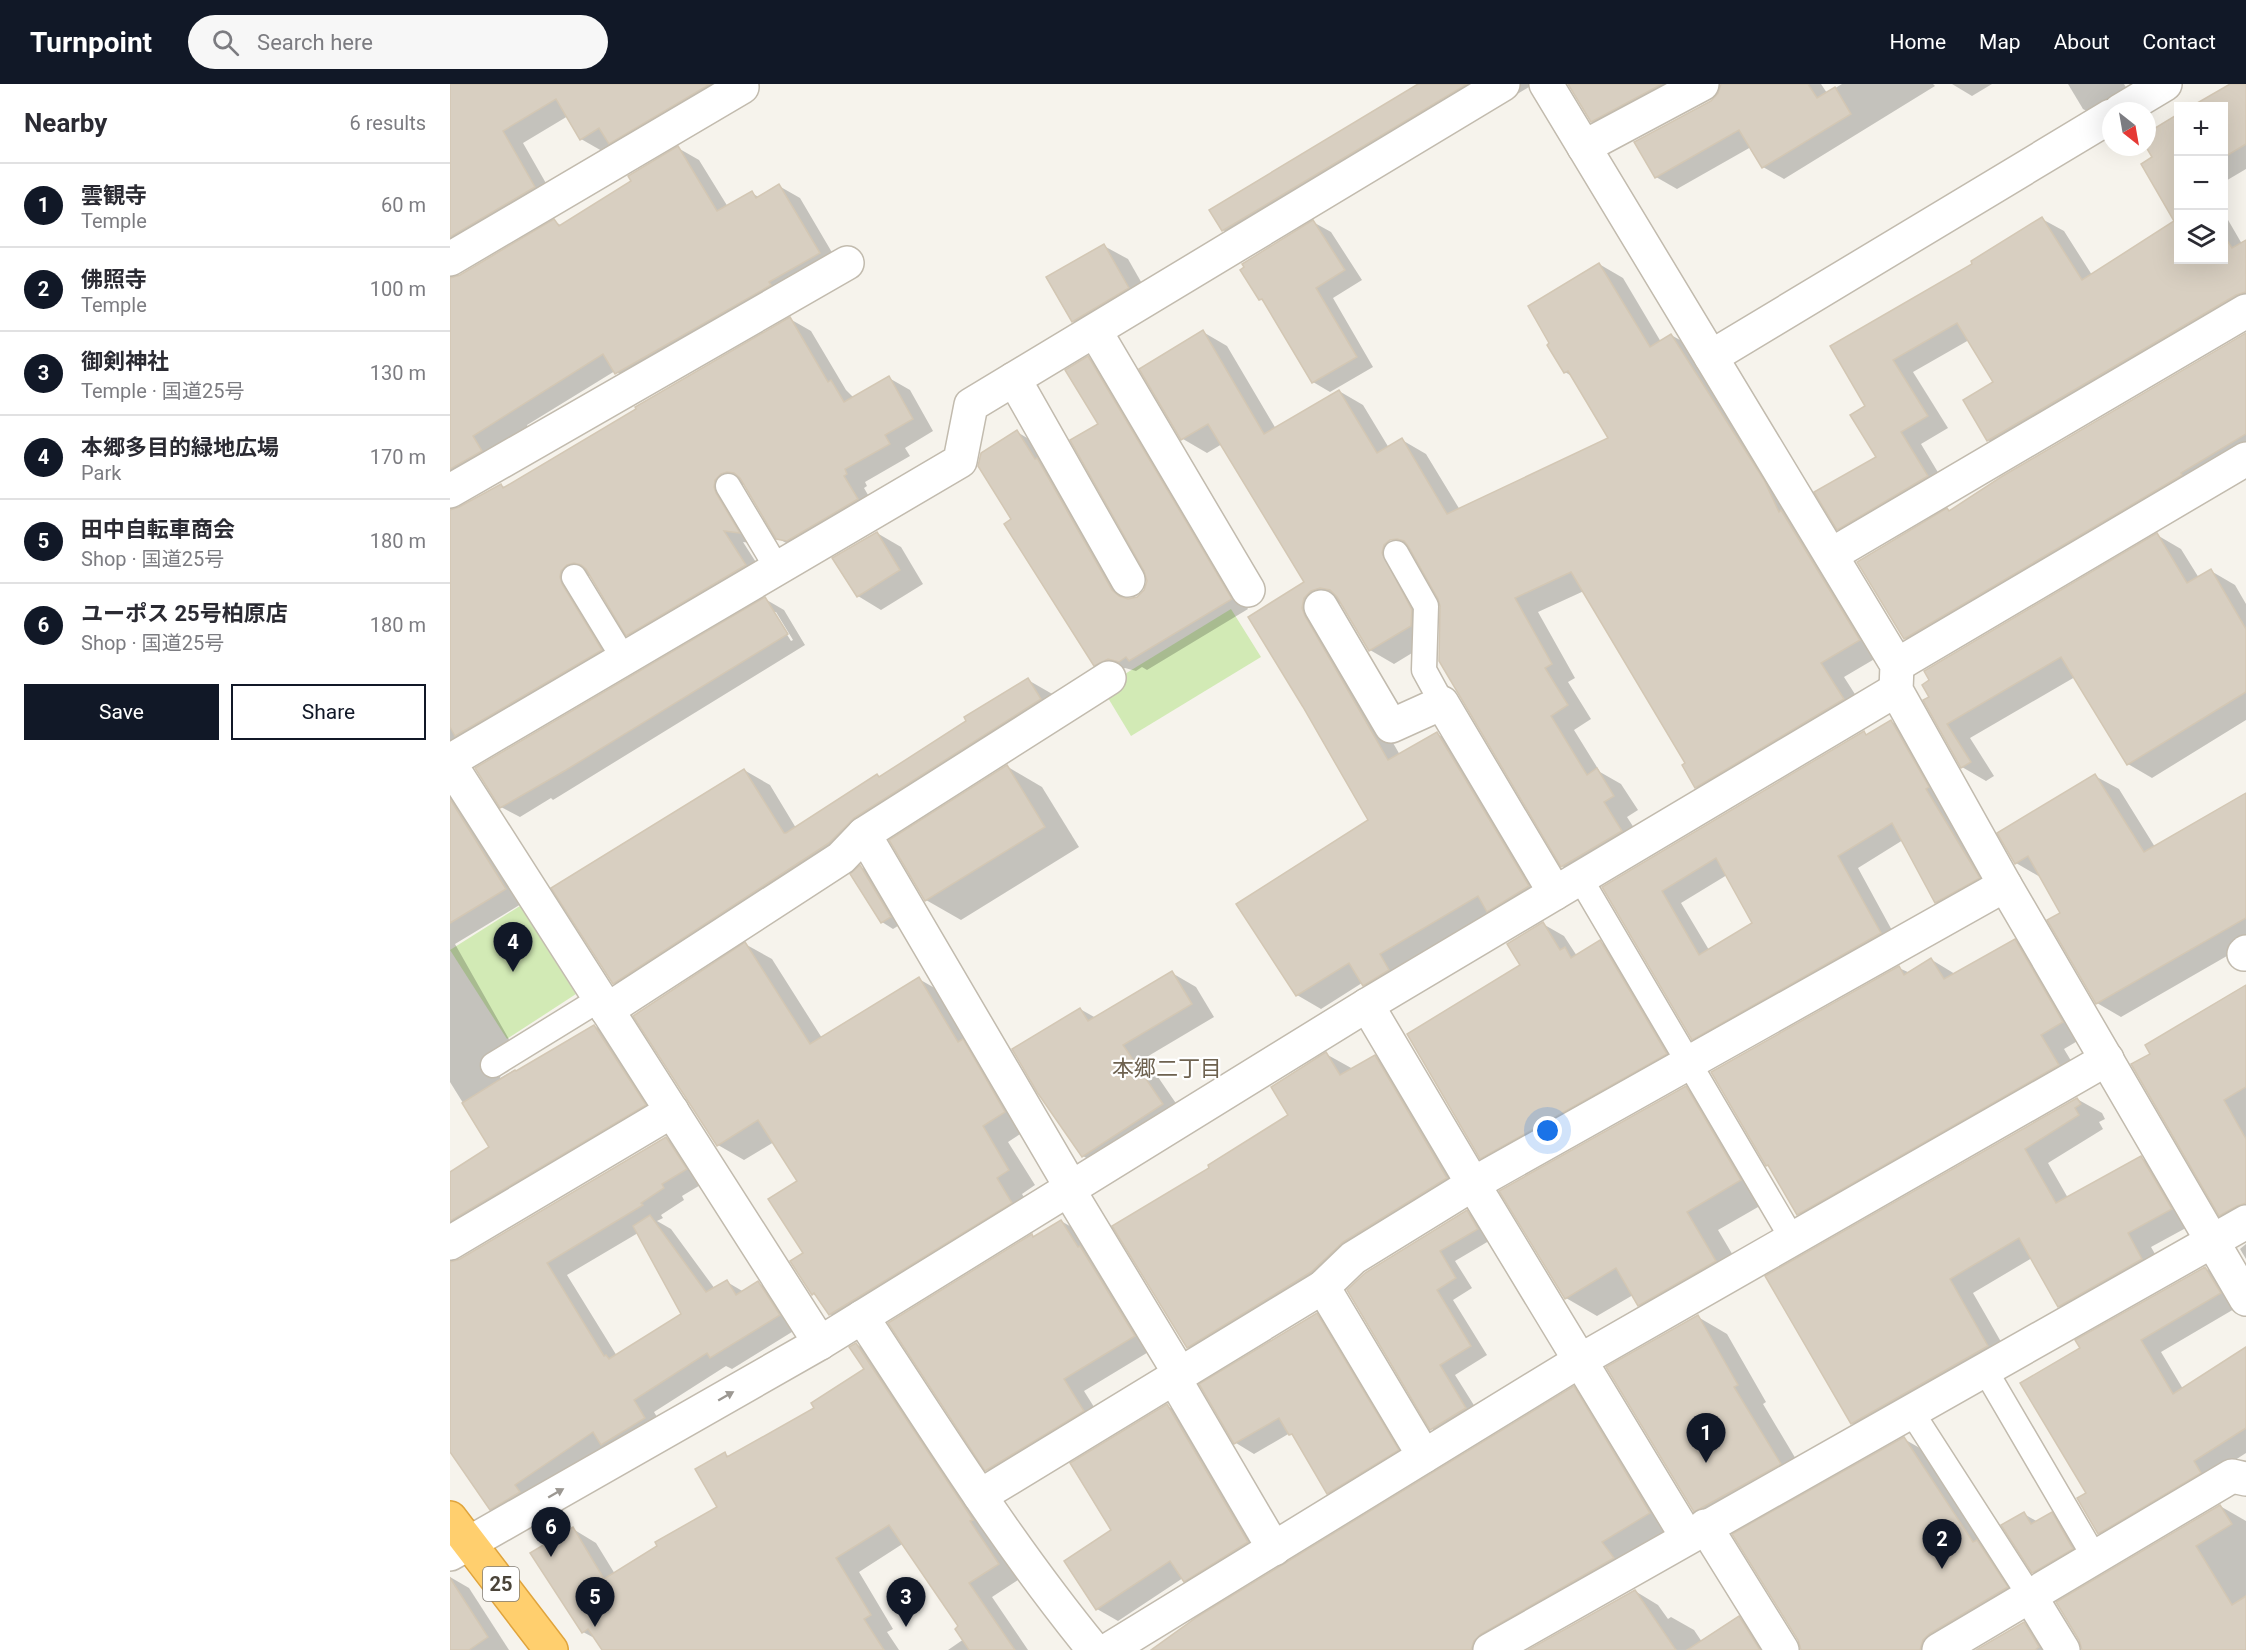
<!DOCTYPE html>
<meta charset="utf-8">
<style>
:root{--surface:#fff;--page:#f7f7f7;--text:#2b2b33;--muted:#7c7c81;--line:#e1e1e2;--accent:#111827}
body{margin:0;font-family:Roboto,"Noto Sans JP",sans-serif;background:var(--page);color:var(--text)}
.controls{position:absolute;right:18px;top:18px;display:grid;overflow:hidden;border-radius:0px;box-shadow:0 6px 24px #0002}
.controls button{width:54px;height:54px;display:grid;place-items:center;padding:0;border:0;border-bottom:2px solid var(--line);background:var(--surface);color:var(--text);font:30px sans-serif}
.compass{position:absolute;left:1652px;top:18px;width:54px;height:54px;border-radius:50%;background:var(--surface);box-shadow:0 6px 24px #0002;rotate:149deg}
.you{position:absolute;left:1098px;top:1047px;width:21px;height:21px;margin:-15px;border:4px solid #fff;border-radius:50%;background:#1a73e8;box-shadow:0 0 0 9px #1a73e833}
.badge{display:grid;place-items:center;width:39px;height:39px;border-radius:50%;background:var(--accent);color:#fff;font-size:20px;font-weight:700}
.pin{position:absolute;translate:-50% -50px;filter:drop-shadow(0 2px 3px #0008)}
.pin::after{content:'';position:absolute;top:32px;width:21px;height:18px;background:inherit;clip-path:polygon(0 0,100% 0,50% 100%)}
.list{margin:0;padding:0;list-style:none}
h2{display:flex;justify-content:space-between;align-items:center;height:78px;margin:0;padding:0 24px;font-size:26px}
h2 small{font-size:20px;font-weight:400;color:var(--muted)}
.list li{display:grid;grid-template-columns:39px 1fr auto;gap:18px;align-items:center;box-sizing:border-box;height:84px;padding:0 24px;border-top:2px solid var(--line)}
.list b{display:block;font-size:22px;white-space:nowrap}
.list p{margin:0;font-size:20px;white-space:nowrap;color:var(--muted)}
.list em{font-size:20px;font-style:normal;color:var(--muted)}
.actions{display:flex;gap:12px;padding:18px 24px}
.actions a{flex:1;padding:14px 0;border:2px solid var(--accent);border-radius:0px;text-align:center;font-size:21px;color:var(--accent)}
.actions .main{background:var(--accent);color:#fff}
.icon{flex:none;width:33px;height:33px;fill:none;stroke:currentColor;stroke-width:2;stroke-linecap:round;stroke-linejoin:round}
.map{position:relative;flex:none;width:1796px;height:1566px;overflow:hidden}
header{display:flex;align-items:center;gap:36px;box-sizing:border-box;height:84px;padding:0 30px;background:var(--accent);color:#fff}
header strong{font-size:28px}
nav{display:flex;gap:33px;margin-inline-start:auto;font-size:21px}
.search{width:420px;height:54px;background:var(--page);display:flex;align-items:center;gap:15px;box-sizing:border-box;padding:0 21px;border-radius:33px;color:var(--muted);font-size:22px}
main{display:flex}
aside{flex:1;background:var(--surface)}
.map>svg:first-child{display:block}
.green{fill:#d2eab5}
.shadow{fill:#0003;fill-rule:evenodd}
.building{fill:#d8cfc1;stroke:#d3c7b4;stroke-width:1.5;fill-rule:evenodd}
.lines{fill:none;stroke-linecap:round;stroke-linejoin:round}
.lane-casing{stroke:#c2bbae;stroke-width:27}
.street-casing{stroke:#c2bbae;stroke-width:36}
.highway-casing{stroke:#e0a43c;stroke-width:36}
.lane{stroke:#fff;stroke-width:24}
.street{stroke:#fff;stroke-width:33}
.highway{stroke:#ffcf6e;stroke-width:33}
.oneway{fill:#9c9892}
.labels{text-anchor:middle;stroke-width:4.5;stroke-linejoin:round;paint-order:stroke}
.shield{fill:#fff;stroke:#817c74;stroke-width:1.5}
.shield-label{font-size:20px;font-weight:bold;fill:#4b4439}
.neighbourhood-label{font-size:22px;fill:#6e6250;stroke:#fff}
</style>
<header>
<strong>Turnpoint</strong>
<div class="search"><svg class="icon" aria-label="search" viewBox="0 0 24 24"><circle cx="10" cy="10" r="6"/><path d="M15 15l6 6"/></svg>Search here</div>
<nav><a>Home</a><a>Map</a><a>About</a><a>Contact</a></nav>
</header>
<main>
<aside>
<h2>Nearby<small>6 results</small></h2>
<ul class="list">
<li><span class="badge">1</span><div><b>雲観寺</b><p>Temple</p></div><em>60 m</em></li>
<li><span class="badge">2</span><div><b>佛照寺</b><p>Temple</p></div><em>100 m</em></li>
<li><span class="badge">3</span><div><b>御剣神社</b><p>Temple · 国道25号</p></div><em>130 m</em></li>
<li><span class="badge">4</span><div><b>本郷多目的緑地広場</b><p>Park</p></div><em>170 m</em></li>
<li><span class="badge">5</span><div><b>田中自転車商会</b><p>Shop · 国道25号</p></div><em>180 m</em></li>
<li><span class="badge">6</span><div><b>ユーポス 25号柏原店</b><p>Shop · 国道25号</p></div><em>180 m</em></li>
</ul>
<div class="actions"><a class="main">Save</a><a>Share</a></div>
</aside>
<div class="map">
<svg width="1796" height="1566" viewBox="0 0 1796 1566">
<rect width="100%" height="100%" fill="#f6f3ec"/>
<!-- green -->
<g class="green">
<path d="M781 525 811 573 681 652 652 604Z"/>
<path d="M70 822 126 910 57 955 0 866Z"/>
</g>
<!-- shadow -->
<g class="shadow">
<path d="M0 0H289L152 67 131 55 118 32 73 59 105 115 2 187 4 194 10 193 104 137 112 142 183 98 228 64 249 76 278 123 302 109 310 114 329 102 350 114 390 182 187 301 165 287 77 341 78 343 43 364 2 419 3 426 51 401 56 404 340 235 361 247 396 306 404 314 439 294 460 306 483 347 455 364 460 372 415 398 417 402 414 404 428 428 349 466 327 454 295 400 291 402 309 460 293 458 316 494 198 562 177 550 141 491 137 493 172 578 12 672 76 817 5 860 69 973 52 986 50 994 64 986 68 988 144 942 165 954 216 1033 2 1171 4 1178 10 1177 216 1054 237 1066 257 1097 232 1112 234 1116 211 1131 213 1134 207 1137 221 1145 265 1205 277 1198 294 1208 308 1199 329 1211 350 1243 282 1285 276 1282 204 1328 215 1346 62 1437 41 1425 0 1368V1090L41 1064 0 998ZM188 1149 233 1231 167 1272 117 1191Z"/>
<path d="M971 0H1095L1079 3 808 166 773 146 761 126Z"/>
<path d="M1120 0H1256L1163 49 1142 37Z"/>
<path d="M1272 0H1371L1377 9 1392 0H1483L1485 2 1334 95 1313 83 1301 63 1227 105 1206 93 1262 18 1269 11Z"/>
<path d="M1502 0H1542L1522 12Z"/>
<path d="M1618 0H1674L1684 17 1652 36 1633 25Z"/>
<path d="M1783 0H1796V85L1774 98V22H1745Z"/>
<path d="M1728 32V176H1774V129L1792 160 1796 158V230L1560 369 1538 356 1515 316 1545 298 1519 256 1463 288 1498 344 1471 360 1498 405 1410 457 1388 445 1428 373 1417 322 1382 263 1524 181 1592 135 1614 147 1642 191 1726 137 1697 51Z"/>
<path d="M863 138 881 148 912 196 883 214 923 283 880 308 863 298 816 219 810 215Z"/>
<path d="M654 162 678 175 702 217 646 251 623 237Z"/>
<path d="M1149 180 1173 194 1211 258 1221 251 1246 265 1433 570 1394 593 1417 629 1270 717 1246 703 1237 680 1134 507 1088 528 1125 594 1118 598 1141 635 1124 646 1150 688 1171 700 1188 726 1177 733 1195 761 1137 796 1112 782 990 515 964 469 934 451 932 454 962 471 958 475 985 555 944 580 920 566 892 519 885 520 879 548 950 671 987 650 1012 664 1102 816 938 915 912 899 871 925 847 911 920 737 854 622 800 533 856 499 772 360 757 369 733 355 691 285 753 248 777 262 826 345 889 307 913 321 939 364 952 356 976 370 1010 426 1161 355 1123 293 1115 288Z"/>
<path d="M1796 251V375L1476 566 1455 554 1500 428Z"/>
<path d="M638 274 655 284 798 525 697 586 692 583 686 587 675 584 662 590 645 580 563 436 567 348 584 358 604 386 678 516 687 514 696 506 698 496 650 340Z"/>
<path d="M427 449 451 463 473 500 431 526 408 512Z"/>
<path d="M1707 451 1731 465 1749 494 1761 487 1785 501 1796 520V636L1702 694 1678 680 1625 593 1520 654 1544 692 1536 697 1512 683 1475 617Z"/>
<path d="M315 515 334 526 355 561 103 716 101 714 70 733 51 723ZM323 528H326L343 556 341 557Z"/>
<path d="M578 596 604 611 189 914 164 899 294 686 320 701 346 744 427 692 431 694Z"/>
<path d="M1441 637 1461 649 1549 806 1506 829 1486 818 1453 756 1408 784 1450 861 1263 966 1243 955 1154 804 1414 649 1418 651ZM1277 791 1304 839 1259 866 1231 819Z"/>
<path d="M558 683 592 703 629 763 511 836 476 816Z"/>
<path d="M1645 692 1669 705 1705 763 1796 710V861L1671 933 1647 919 1612 829 1590 793 1566 779Z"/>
<path d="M411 783 422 789 451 840 443 845 432 838Z"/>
<path d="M1093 840 1114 852 1127 872 1150 858 1171 870 1237 982 1052 1086 1031 1074 1072 882Z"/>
<path d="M1565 856 1588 870 1636 952 1614 965 1632 995 1372 1143 1349 1129 1321 1083 1317 1081 1449 884 1460 889 1482 876 1505 890Z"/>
<path d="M295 860 322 875 372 954 469 895 495 910 581 1043 558 1058 585 1101 572 1110 587 1134 406 1246 380 1230 369 1214 363 1210 355 1170 350 1097 324 1058 294 1076 268 1061Z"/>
<path d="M722 889 746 903 764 933 695 974 736 1034 656 1086 633 1072 630 925 646 934Z"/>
<path d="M1796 903V1142L1793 1144 1770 1131 1702 970Z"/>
<path d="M876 970 903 985 925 973 951 988 1022 1109 764 1278 738 1263 761 1085 840 1032Z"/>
<path d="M1236 1004 1267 1022 1322 1115 1268 1146 1297 1195 1221 1239 1189 1221 1183 1211 1147 1232 1116 1214Z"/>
<path d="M1627 1015 1652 1029 1655 1035 1649 1038 1653 1045 1598 1079 1618 1114 1691 1074 1716 1088 1745 1139 1701 1163 1716 1189 1634 1236 1609 1222 1582 1174 1523 1209 1562 1277 1427 1353 1402 1339 1317 1193Z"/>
<path d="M1017 1128 1033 1137 1044 1154 1005 1177 1022 1204 1003 1216 1037 1271 1005 1291 1032 1334 998 1355 982 1345 899 1206Z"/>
<path d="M611 1137 632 1149 705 1264 634 1307 654 1339 557 1398 537 1386 582 1152 585 1154Z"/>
<path d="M1796 1160V1175L1790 1165Z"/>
<path d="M1755 1184 1777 1197 1791 1221 1711 1268 1733 1305 1796 1276V1369L1765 1389 1670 1461 1649 1449 1638 1409 1632 1264Z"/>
<path d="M867 1231 885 1241 966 1377 896 1420 878 1409 845 1353 840 1349 804 1370 786 1359 751 1301Z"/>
<path d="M1248 1233 1277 1250 1316 1318 1313 1320 1359 1397 1274 1443 1245 1427Z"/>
<path d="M406 1260 430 1274 571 1494 542 1513 578 1566H498L514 1555 511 1543 454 1459 409 1488 443 1545 437 1548 449 1566H154L148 1556 133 1548 123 1445 146 1459 165 1490 269 1424 275 1370 280 1373 366 1325 416 1285Z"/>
<path d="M1124 1304 1147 1318 1223 1442 1175 1471 1033 1566H703Z"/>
<path d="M717 1322 738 1333 818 1470 755 1508 733 1494 668 1537 647 1525 663 1446Z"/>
<path d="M1454 1355 1482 1371 1585 1520 1507 1566H1352Z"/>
<path d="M1770 1422 1796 1437V1566H1633Z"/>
<path d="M1574 1430 1588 1438 1602 1430 1625 1443 1645 1478 1607 1501 1583 1488Z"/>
<path d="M0 1493 19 1504 59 1566H0Z"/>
<path d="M1185 1507 1208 1521 1218 1535 1221 1533 1244 1546 1252 1558 1289 1534 1312 1548 1324 1566H1081Z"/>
<path d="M1574 1539 1602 1556 1608 1566H1529Z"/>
</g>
<!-- building -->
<g class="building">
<path d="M0 0H260L159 60 149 44 130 56 106 15 53 47 85 103 0 153Z"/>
<path d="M968 0H1017L772 147 759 126Z"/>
<path d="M1118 0H1212L1141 38Z"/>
<path d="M1271 0H1358L1367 14 1385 3 1401 30 1312 84 1289 46 1205 94 1184 58 1261 17 1268 9Z"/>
<path d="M1780 0H1796V60L1773 74V22H1742Z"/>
<path d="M1728 30V176H1773V150L1782 164 1796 156V208L1786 211 1537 357 1513 316 1543 298 1507 239 1443 276 1478 332 1451 348 1478 392 1387 446 1364 408 1426 373 1400 331 1415 322 1380 262 1522 180 1521 177 1592 133 1632 196 1724 137 1691 80 1702 73 1696 63 1697 49Z"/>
<path d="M228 62 267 127 302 107 306 114 329 100 370 169 319 198 321 201 165 290 153 270 23 352 32 367 0 385V194L10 191 104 135 109 142 181 97 178 92Z"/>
<path d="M863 136 895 186 866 204 907 273 862 299 812 215 809 216 790 186 794 183 792 180Z"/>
<path d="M654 160 679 204 622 238 596 193Z"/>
<path d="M1149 179 1200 263 1221 250 1314 396 1329 428 1331 426 1410 556 1371 579 1394 615 1245 704 1232 681 1235 679 1121 488 1065 514 1102 580 1095 584 1118 621 1101 632 1137 691 1147 684 1164 712 1154 718 1172 747 1111 783 989 577 990 522 988 515 958 462 954 457 947 455 940 456 934 461 932 469 962 526 961 542 919 567 887 513 880 506 870 504 861 507 854 514 852 524 855 532 938 676 987 648 1079 802 1037 828 1028 812 930 870 939 886 913 902 899 879 846 912 786 820 918 736 853 623 798 533 854 498 758 340 731 356 689 285 753 246 814 350 889 306 927 369 952 354 997 430 1158 354 1118 287 1114 289 1097 261 1099 259 1078 222Z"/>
<path d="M340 233 378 298 381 296 394 318 439 292 463 335 435 351 440 360 395 385 397 390 394 392 408 415 337 457 326 455 290 394 284 389 277 388 271 390 265 396 264 403 266 409 290 449 274 447 296 481 176 552 136 485 131 481 124 479 117 481 111 487 110 493 112 500 152 566 5 652 0 643V426L9 423 51 400 53 404 186 325 185 323Z"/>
<path d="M1796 249V350L1731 389 1732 391 1454 555 1407 478 1497 424 1499 427 1551 393Z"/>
<path d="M638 272 782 515 679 577 676 573 669 578 658 575 644 582 554 440 561 435 528 382 531 369 567 346 585 375 587 374 662 506 669 512 678 515 687 513 694 506 697 497 694 487 620 356 648 340 615 286Z"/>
<path d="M427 448 450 486 407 513 382 474Z"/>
<path d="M1707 449 1737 499 1761 485 1796 545V608L1677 681 1611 573 1497 640 1521 678 1511 684 1473 616 1479 613 1472 601 1479 596 1474 587Z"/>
<path d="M315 513 338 550 116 686 50 724 25 684Z"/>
<path d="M578 594 591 615 404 734 379 759 163 900 101 804 294 685 334 749H336L427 690 429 693 516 637 514 633Z"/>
<path d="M1441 636 1479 703 1476 705 1530 794 1485 819 1442 739 1388 772 1431 849 1242 956 1152 803 1414 647 1416 651ZM1266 774 1302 839 1249 871 1212 807Z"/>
<path d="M557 681 595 743 475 817 439 756Z"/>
<path d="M1645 690 1694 768 1796 709V834L1646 920 1597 836 1610 829 1578 772 1565 780 1547 749Z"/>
<path d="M0 715 56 805 0 839Z"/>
<path d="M410 781 441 833 431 839 400 790Z"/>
<path d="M1093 838 1110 866 1115 863 1121 874 1150 856 1217 970 1030 1075 957 950 1070 881 1057 860Z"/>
<path d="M1565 855 1613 938 1591 951 1609 981 1347 1131 1318 1081 1316 1082 1261 988 1449 882 1454 891 1481 874 1494 895Z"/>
<path d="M295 858 360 960 469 893 508 958 513 955 555 1028 533 1042 559 1086 547 1094 562 1119 379 1231 364 1209 362 1211 340 1177 353 1169 318 1115 347 1097 308 1036 267 1062 183 932Z"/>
<path d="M722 887 742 920 673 961 713 1020 632 1073 587 1008 562 965 630 924 638 937Z"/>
<path d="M1796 901V1003L1774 1016 1796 1055V1119L1787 1122 1769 1132 1681 980 1700 970 1695 961Z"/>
<path d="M144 941 196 1021 0 1137V1088L39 1063 12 1019 65 986 66 987Z"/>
<path d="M876 968 890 991 925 971 997 1094 893 1158 861 1188 737 1264 662 1142 759 1084 758 1081 838 1031 821 1003Z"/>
<path d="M1236 1002 1291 1096 1237 1128 1266 1177 1188 1222 1166 1184 1115 1215 1049 1107Z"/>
<path d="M1627 1014 1631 1020 1625 1024 1629 1031 1575 1065 1606 1119 1691 1072 1722 1125 1678 1149 1692 1175 1608 1223 1569 1154 1500 1195 1538 1262 1401 1340 1315 1192Z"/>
<path d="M216 1053 237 1085 212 1100 214 1104 191 1119 193 1121 97 1179 154 1272 156 1271 159 1275 231 1230 183 1142 200 1131 256 1208 277 1196 286 1211 308 1197 330 1231 260 1274 257 1269 184 1316 195 1334 151 1361 143 1348 65 1401 70 1408 40 1426 0 1368V1178L10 1175Z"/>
<path d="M1017 1126 1028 1145 990 1167 1006 1194 987 1206 1021 1262 990 1281 1016 1324 980 1346 897 1206 915 1189Z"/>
<path d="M611 1136 628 1163 630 1162 685 1252 614 1295 634 1327 535 1387 438 1239 582 1150 583 1153Z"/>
<path d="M1755 1183 1771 1209 1691 1256 1723 1310 1796 1263V1344L1744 1377 1751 1389 1648 1450 1627 1414 1636 1409 1570 1299 1630 1264 1625 1256Z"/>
<path d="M867 1229 949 1366 877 1410 842 1350 839 1351 829 1334 784 1360 749 1300Z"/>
<path d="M1248 1231 1288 1301 1284 1303 1331 1380 1244 1428 1156 1283Z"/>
<path d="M406 1259 523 1436 520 1437 549 1480 519 1499 565 1566H519L505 1545 508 1542 439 1441 386 1474 421 1531 414 1535 434 1566H152L138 1545 132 1549 80 1469 123 1443 154 1495 207 1462 205 1458 267 1423 245 1385 275 1368 277 1373 364 1324 361 1319 414 1285 399 1263Z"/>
<path d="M1124 1302 1200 1429 1152 1458 1164 1474 1031 1550 1024 1557 1021 1566H701L747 1533Z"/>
<path d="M717 1320 798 1458 734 1498 720 1477 646 1526 614 1477 661 1446 620 1379Z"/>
<path d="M1454 1353 1523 1458 1527 1456 1558 1503 1479 1550 1473 1556 1470 1566H1351L1348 1556 1282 1450Z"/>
<path d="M1770 1421 1782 1440 1746 1462 1782 1521 1796 1512V1566H1632L1629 1556 1606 1518Z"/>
<path d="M1574 1428 1581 1440 1602 1428 1623 1465 1582 1489 1551 1441Z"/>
<path d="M0 1494 38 1553 19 1566H0Z"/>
<path d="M1185 1506 1226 1566H1078Z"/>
<path d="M1289 1532 1310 1566H1237Z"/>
<path d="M1574 1538 1589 1563 1585 1566H1526Z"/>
</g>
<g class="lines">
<defs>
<g id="lane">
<path d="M278 402 327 484"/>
<path d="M946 469 976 522 974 586 992 619"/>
<path d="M124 493 174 575"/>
<path d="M1130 794 1343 1156"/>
<path d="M43 981 150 915"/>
<path d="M1535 1286 1645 1474"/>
<path d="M1461 1327 1580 1512"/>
</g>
<g id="street">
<path d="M1096 0 1447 581 1446 606 1555 801 1796 1215"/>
<path d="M1670 27 1715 0"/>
<path d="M1134 63 1252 0"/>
<path d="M0 175 292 3"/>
<path d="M645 247 798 506"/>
<path d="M1261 273 1661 32"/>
<path d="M564 295 678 496"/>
<path d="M0 407 397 179"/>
<path d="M1381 471 1796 227"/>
<path d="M871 523 941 642 992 619 1105 809"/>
<path d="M1447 581 1796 375"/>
<path d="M0 677 510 377 521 321 1053 0"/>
<path d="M0 680 370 1259"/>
<path d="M414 750 621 1103"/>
<path d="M1794 870 1796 868"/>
<path d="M917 921 1023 1100 1237 1453"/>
<path d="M157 926 391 774 414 750 659 594"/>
<path d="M618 1105 730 1290"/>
<path d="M0 1159 222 1027"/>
<path d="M873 1203 974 1372"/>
<path d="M412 1233C486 1346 558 1461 644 1566"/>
<path d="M724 1294 824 1465"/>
<path d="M530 1412 873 1203 903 1174 1023 1100 1555 801"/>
<path d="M1255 1442 1332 1566"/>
<path d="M0 1470 370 1259 917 921 1446 606"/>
<path d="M1580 1512 1613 1566"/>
<path d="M658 1566 1131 1276 1657 975"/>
<path d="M1040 1566 1796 1138"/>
<path d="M1489 1566 1782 1392 1796 1395"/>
</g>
<path id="highway" d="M0 1434 101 1566"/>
</defs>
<!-- lane casing -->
<use href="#lane" class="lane-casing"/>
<!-- street casing -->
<use href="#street" class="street-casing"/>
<!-- highway casing -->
<use href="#highway" class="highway-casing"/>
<!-- lane -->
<use href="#lane" class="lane"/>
<!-- street -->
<use href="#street" class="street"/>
<!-- highway -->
<use href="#highway" class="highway"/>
</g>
<!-- one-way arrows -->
<defs><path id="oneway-solid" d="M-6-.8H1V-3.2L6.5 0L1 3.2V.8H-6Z" transform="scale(1.5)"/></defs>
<g class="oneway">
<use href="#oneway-solid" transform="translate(276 1312) rotate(-30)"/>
<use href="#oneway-solid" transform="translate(106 1409) rotate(-30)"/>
</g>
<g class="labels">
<!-- shield labels -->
<rect class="shield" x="33" y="1483" width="36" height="34" rx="4.5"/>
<g class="shield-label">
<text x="51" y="1507">25</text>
</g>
<!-- neighbourhood labels -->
<g class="neighbourhood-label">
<text x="717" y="992">本郷二丁目</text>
</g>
</g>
</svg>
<div class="controls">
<button>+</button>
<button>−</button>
<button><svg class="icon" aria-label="layers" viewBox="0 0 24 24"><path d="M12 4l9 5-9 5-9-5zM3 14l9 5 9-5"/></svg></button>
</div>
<svg class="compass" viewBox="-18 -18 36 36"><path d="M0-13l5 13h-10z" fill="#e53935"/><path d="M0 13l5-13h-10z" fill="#7c7c81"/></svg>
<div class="you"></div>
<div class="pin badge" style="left:1256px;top:1379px">1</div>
<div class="pin badge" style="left:1492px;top:1485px">2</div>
<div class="pin badge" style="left:456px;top:1543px">3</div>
<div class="pin badge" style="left:63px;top:888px">4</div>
<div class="pin badge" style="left:145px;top:1543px">5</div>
<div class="pin badge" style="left:101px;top:1473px">6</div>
</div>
</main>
